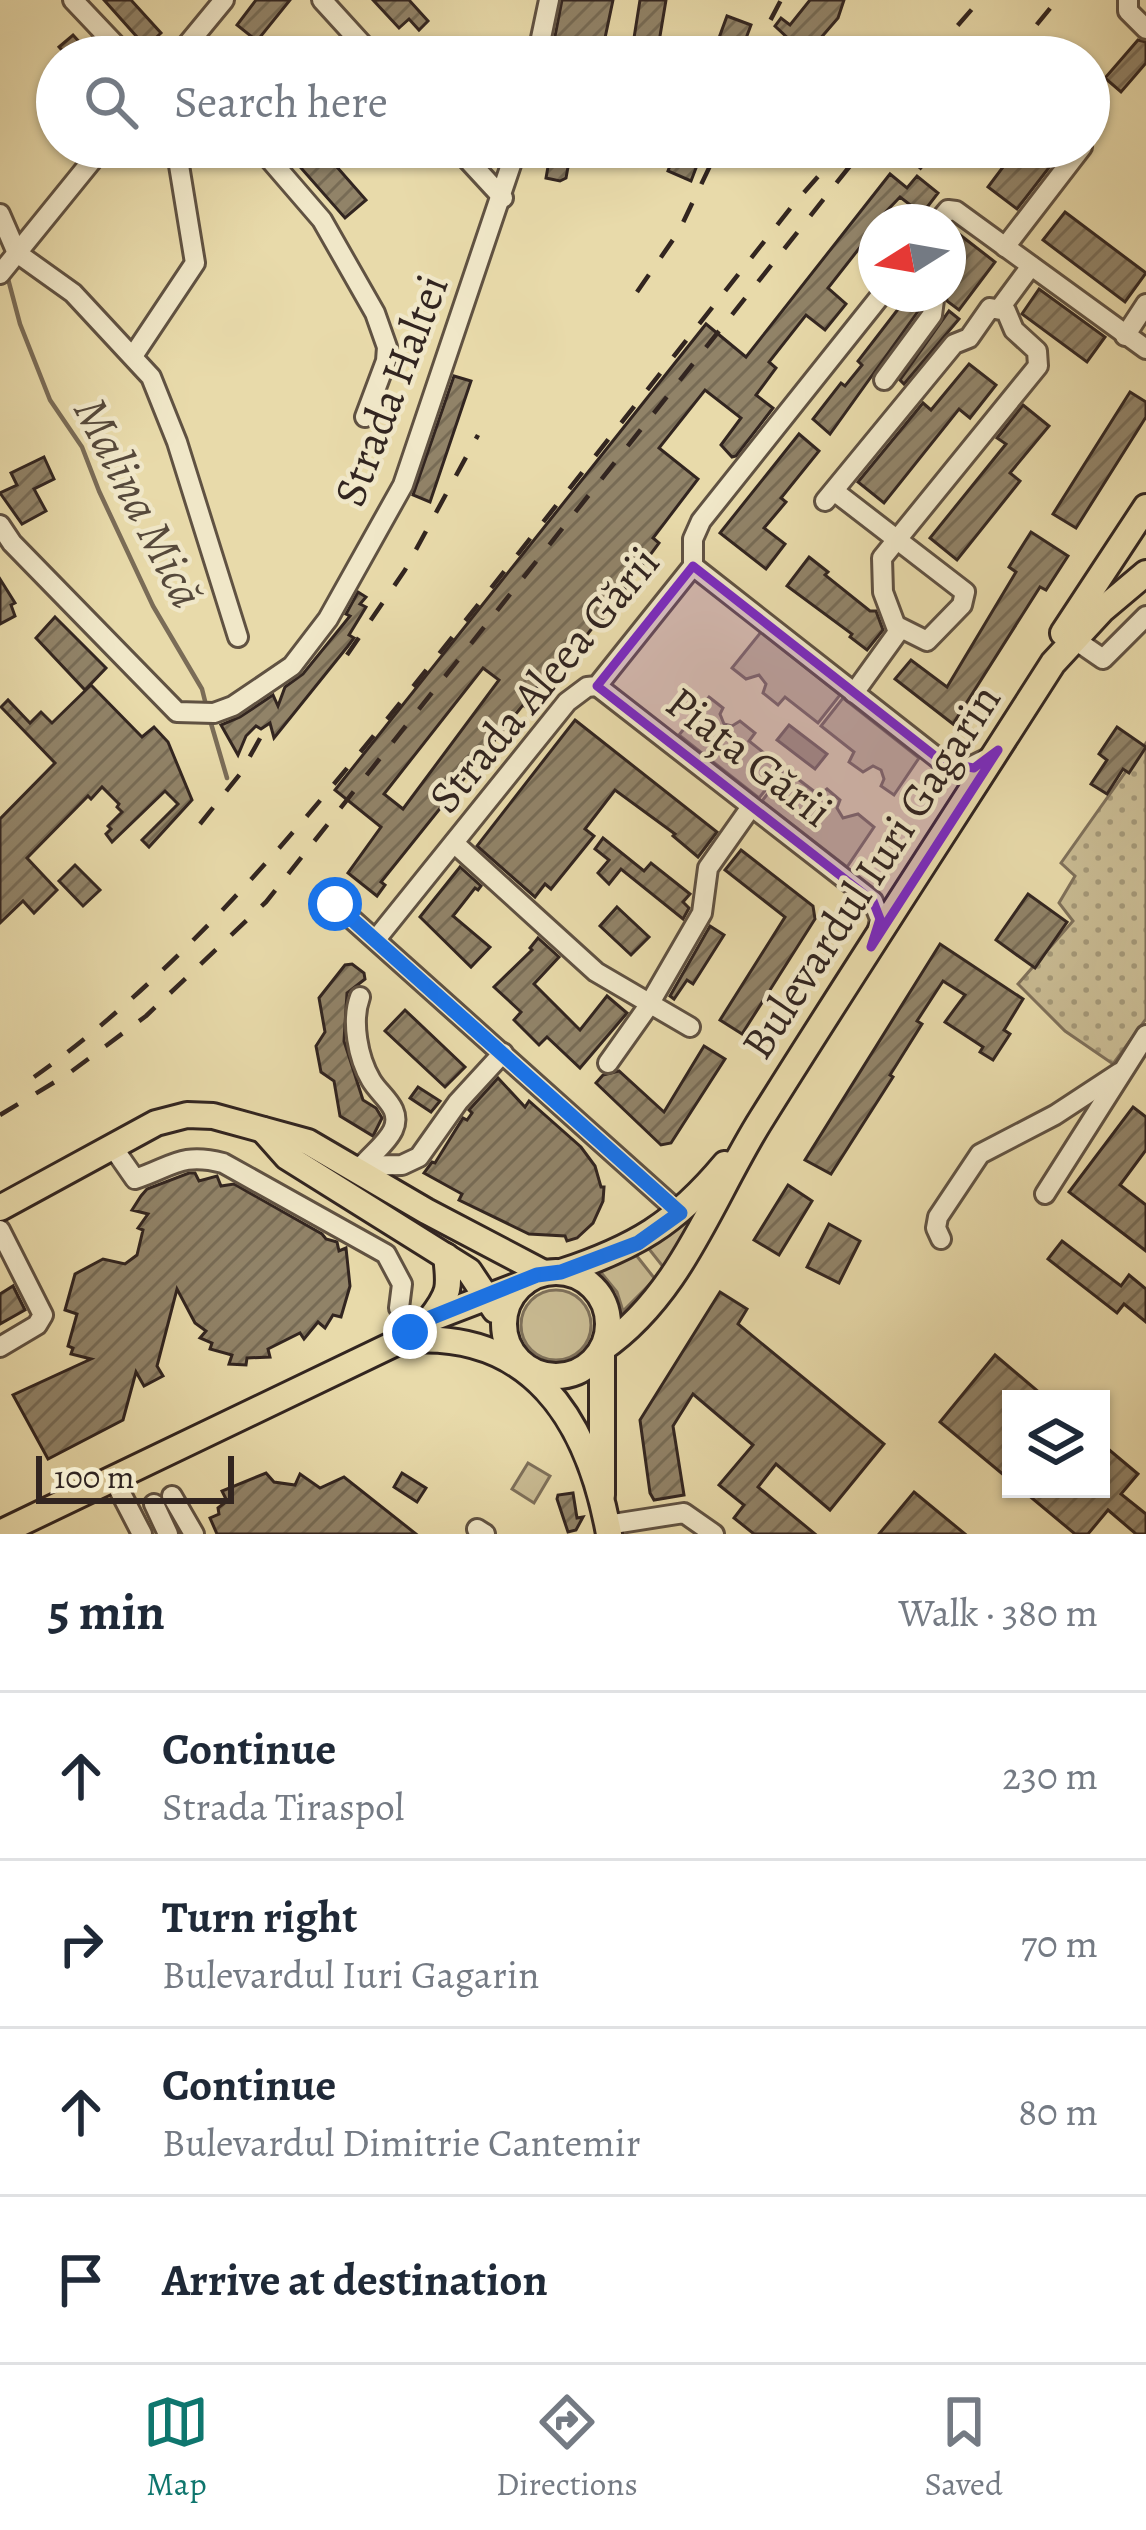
<!DOCTYPE html>
<meta charset="utf-8">
<style>
:root{--surface:#fff;--page:#f2f2f3;--text:#1f2937;--muted:#747a83;--line:#e0e1e3;--accent:#0f766e}
body{margin:0;font-family:Alegreya,serif;background:var(--page);color:var(--text)}
.controls{position:absolute;right:36px;bottom:36px;display:grid;overflow:hidden;border-radius:0px;box-shadow:0 3px 9px #0004}
.controls button{width:108px;height:108px;display:grid;place-items:center;padding:0;border:0;border-bottom:3px solid var(--line);background:var(--surface);color:var(--text);font:60px sans-serif}
.compass{position:absolute;left:858px;top:204px;width:108px;height:108px;border-radius:50%;background:var(--surface);box-shadow:0 3px 9px #0004;rotate:259deg}
.scale{position:absolute;left:36px;bottom:30px;width:198px;box-sizing:border-box;padding-left:12px;border:6px solid #322520;border-top:0;font-size:33px;line-height:42px;white-space:nowrap;color:#322520;-webkit-text-stroke:9px #f0e7c8;paint-order:stroke}
.stop{position:absolute;width:36px;height:36px;margin:-27px;border:9px solid #1a73e8;border-radius:50%;background:#fff}
.stop.end{background:#1a73e8;border-color:#fff;box-shadow:0 3px 12px #0008}
.list{margin:0;padding:0;list-style:none}
h2{display:flex;justify-content:space-between;align-items:center;height:156px;margin:0;padding:0 48px;font-size:51px}
h2 small{font-size:39px;font-weight:400;color:var(--muted)}
.list li{display:grid;grid-template-columns:78px 1fr auto;gap:36px;align-items:center;box-sizing:border-box;height:168px;padding:0 48px;border-top:3px solid var(--line)}
.list b{display:block;font-size:45px;white-space:nowrap}
.list p{margin:0;font-size:39px;white-space:nowrap;color:var(--muted)}
.list em{font-size:39px;font-style:normal;color:var(--muted)}
.icon{flex:none;width:66px;height:66px;fill:none;stroke:currentColor;stroke-width:2;stroke-linecap:round;stroke-linejoin:round}
.map{position:relative;flex:none;width:1146px;height:1534px;overflow:hidden}
.search{position:absolute;background:var(--surface);box-shadow:0 3px 9px #0004;left:36px;right:36px;top:36px;height:132px;display:flex;align-items:center;gap:30px;box-sizing:border-box;padding:0 42px;border-radius:66px;color:var(--muted);font-size:45px}
.sheet{height:828px;background:var(--surface)}
nav{display:flex;justify-content:space-around;align-items:center;box-sizing:border-box;height:168px;border-top:3px solid var(--line);background:var(--surface);font-size:33px;color:var(--muted)}
nav a{display:grid;justify-items:center;gap:6px}
nav .on{color:var(--accent)}
.map>svg:first-child{display:block}
.green{fill:#c9bb93;stroke:#7e705a;stroke-width:3}
.park{fill:url(#park-dots);stroke:#7e705a;stroke-width:3}
.water{fill:#aa9c7b;stroke:#7a6c57;stroke-width:3}
.lines{fill:none;stroke-linecap:round;stroke-linejoin:round}
.stream{stroke:#7a6c57;stroke-width:4.5}
.building{fill:url(#building-hatch);stroke:#322520;stroke-width:3;fill-rule:evenodd}
.minor-casing{stroke:#605242;stroke-width:24}
.major-casing{stroke:#322520;stroke-width:30}
.minor{stroke:#f0e7c8;stroke-width:18}
.major{stroke:#e8daaa;stroke-width:24}
.rail{stroke:#322520;stroke-width:4.5;stroke-dasharray:21 21;stroke-linecap:butt}
.route{stroke:#1a73e8;stroke-width:15}
.marked{fill:#7b2cbf;fill-opacity:0.2;stroke:#7b2cbf;stroke-width:9;stroke-linejoin:round}
.labels{text-anchor:middle;stroke-width:9;stroke-linejoin:round;paint-order:stroke}
.street-label{font-size:45px;fill:#322520;stroke:#f0e7c8}
.water-label{font-size:48px;font-style:italic;fill:#56493b;stroke:#f0e7c8}
</style>
<div class="map">
<svg width="1146" height="1534" viewBox="0 0 1146 1534">
<defs>
<pattern id="park-dots" width="8" height="8" patternUnits="userSpaceOnUse" patternTransform="scale(3)"><rect width="8" height="8" fill="#c9bb93"/><path d="M2 2h.1M6 6h.1" fill="none" stroke="#a49878" stroke-width="1.8" stroke-linecap="round"/></pattern>
<pattern id="building-hatch" width="6" height="6" patternUnits="userSpaceOnUse" patternTransform="scale(3)"><rect width="6" height="6" fill="#918368"/><path d="M-1 1l2-2M0 6l6-6M5 7l2-2" fill="none" stroke="#776b55"/></pattern>
</defs>
<rect width="100%" height="100%" fill="#e8daaa"/>
<filter id="stains"><feTurbulence type="fractalNoise" baseFrequency=".00167" numOctaves="4"/><feColorMatrix values="0 0 0 0 .2 0 0 0 0 .09 0 0 0 0 .02 0 0 0 .5 -.17"/></filter>
<radialGradient id="worn" r=".72"><stop offset=".6" stop-color="#630" stop-opacity="0"/><stop offset="1" stop-color="#630" stop-opacity=".3"/></radialGradient>
<!-- green -->
<g class="green">
<path d="M761 632 840 695 818 723 785 697 778 705 763 693 766 684 759 675 746 679 732 668Z"/>
<path d="M709 697 723 708 720 714 724 724 732 726 740 721 755 733 749 741 783 768 759 798 679 735Z"/>
<path d="M843 698 919 758 894 795 881 786 884 779 881 770 873 766 863 772 849 762 854 752 821 726Z"/>
<path d="M786 770 819 795 827 789 840 800 837 808 843 818 858 814 874 827 847 867 762 801Z"/>
<path d="M698 1213 664 1268 649 1249Z"/>
<path d="M636 1255 655 1279 623 1311 617 1292 599 1270Z"/>
<circle cx="556" cy="1325" r="35"/>
<path d="M528 1463 550 1476 534 1503 512 1489Z"/>
</g>
<!-- park -->
<path class="park" d="M1146 743V1019L1113 1064 1065 1031 1018 984 1073 921 1059 903 1075 876 1061 863Z"/>
<!-- water -->
<path class="water" d="M789 725 827 754 815 769 777 740Z"/>
<g class="lines">
<!-- stream -->
<g class="stream">
<path d="M7 275 20 324 50 400 82 447 99 491 153 606 202 689 207 709"/>
<path d="M210 720 227 778"/>
</g>
</g>
<!-- building -->
<g class="building">
<path d="M104 0H131L161 33 146 47Z"/>
<path d="M256 0H290L257 41 237 25Z"/>
<path d="M373 0H409L428 21 419 30 409 19 399 28Z"/>
<path d="M562 0H613L601 57H551Z"/>
<path d="M640 0H666L659 42 634 38Z"/>
<path d="M810 0H844L838 18 806 55 775 26 781 18 790 25Z"/>
<path d="M727 16 751 25 739 57H712Z"/>
<path d="M73 35 93 57H68L59 47Z"/>
<path d="M1138 40 1146 42V63L1121 92 1105 78Z"/>
<path d="M547 147H584L578 163 568 167 566 178 560 181 546 178 549 161 544 159Z"/>
<path d="M677 147H704L691 181 668 171Z"/>
<path d="M1018 147H1065L1017 209 988 187Z"/>
<path d="M322 150 366 200 345 218 301 168Z"/>
<path d="M890 174 907 188 917 176 938 193 922 214 900 197 876 222V227L828 288 846 304 825 330 806 315 769 362 776 368 756 395 773 408 736 456 732 457 721 445 741 418 705 390 659 448 698 479 653 538 659 543 599 624 597 622 565 663 560 658 535 690 539 693 527 708 523 705 381 882 385 885 377 896 348 873 381 827 335 790 706 324 746 357ZM483 668 499 680 403 809 384 794Z"/>
<path d="M1065 212 1146 273 1125 302 1043 240Z"/>
<path d="M955 231 995 262 959 310 947 301 946 294 948 239Z"/>
<path d="M1039 289 1105 337 1087 362 1022 314Z"/>
<path d="M909 295 920 304 919 310 830 434 813 419 841 383 845 386 862 365 858 361Z"/>
<path d="M949 311 959 319 904 384 900 380Z"/>
<path d="M969 364 996 385 970 418 959 409 884 503 858 482 923 403 931 410Z"/>
<path d="M454 376 471 381 430 502 413 495Z"/>
<path d="M1130 392 1146 402V417L1076 528 1053 514Z"/>
<path d="M1023 405 1049 426 1010 473 1020 481 957 560 930 538 1006 444 997 438Z"/>
<path d="M799 434 819 451 781 498 786 502 764 528 785 544 766 569 720 533Z"/>
<path d="M44 457 54 479 34 489 46 511 22 524 0 493 17 485 11 473Z"/>
<path d="M1031 532 1068 556 1046 590 1040 587 953 724 895 679 911 660 947 687 1016 572 1009 567Z"/>
<path d="M809 557 828 572 825 575 870 611H876L883 630 867 650 850 637 852 634 787 586Z"/>
<path d="M0 579 15 603 11 605 15 616 0 624Z"/>
<path d="M358 592 366 597 360 604 366 607 349 635 354 638 348 646 274 738 270 723 261 729 256 726 246 736 238 755 221 725 240 717 273 695 278 706 285 687 303 674 350 616 346 614Z"/>
<path d="M55 617 106 668 85 690 36 638Z"/>
<path d="M91 685 142 737 154 727 168 742 192 800 149 847 142 840 178 804 165 791 112 842 106 834 111 829 108 826 122 812 117 807 119 804 102 787 91 799 88 796 27 858 57 890 34 913 23 901 0 923V819L55 763 1 707 8 700 30 723 41 712 52 723Z"/>
<path d="M575 720 717 832 698 857 673 836 675 834 615 790 585 829 594 836 551 889 545 884 535 897 477 846Z"/>
<path d="M1117 727 1146 747 1129 773 1123 769 1107 794 1091 784 1107 760 1099 754Z"/>
<path d="M603 838 644 871 651 863 690 894 683 902 689 908 683 919 621 869 609 884 598 873 609 860 595 849Z"/>
<path d="M741 850 813 906 815 919 742 1034 720 1020 785 917 725 870Z"/>
<path d="M75 865 100 890 83 906 59 881Z"/>
<path d="M460 867 481 886 478 890 475 888 453 916 490 947 471 967 420 917Z"/>
<path d="M1028 894 1067 922 1035 968 996 940Z"/>
<path d="M617 907 649 937 631 955 600 926Z"/>
<path d="M710 926 724 935 693 984 687 980 674 999 670 996Z"/>
<path d="M538 938 559 957 534 984 580 1030 607 996 627 1013 580 1068 547 1037 539 1045 514 1020 521 1012 494 987 532 950 530 948Z"/>
<path d="M940 944 1023 999 1004 1030 1010 1034 993 1060 980 1052 983 1047 945 1022 965 995 943 981 917 1021 922 1024 890 1075 893 1077 831 1174 805 1160Z"/>
<path d="M352 964 364 973 365 979 347 993 344 1041 363 1100 376 1108 382 1118 373 1136 340 1116 334 1081 321 1072 316 1046 325 1032 319 998 345 965Z"/>
<path d="M405 1010 465 1067 445 1087 385 1031Z"/>
<path d="M704 1046 725 1059 671 1143 661 1145 596 1083 603 1075 619 1071 664 1112Z"/>
<path d="M498 1078 525 1107 529 1101 581 1147 595 1166 601 1187H604L603 1201 593 1223 577 1238 567 1241 565 1236 529 1234 459 1200 462 1194 424 1173 432 1162 435 1163 463 1118 467 1120 472 1113 469 1110Z"/>
<path d="M418 1087 440 1101 431 1112 410 1098Z"/>
<path d="M1133 1107 1146 1117V1150L1120 1185 1146 1205V1251L1069 1192Z"/>
<path d="M189 1173H195L199 1181 217 1176 221 1186 234 1184 322 1234 326 1239 337 1242 339 1251 346 1248 350 1286 341 1317 333 1315 325 1328 318 1322 304 1339 300 1333 268 1349 270 1357 247 1358 246 1365 229 1364 232 1355 210 1349 212 1343 200 1338 206 1331 195 1323 177 1289 157 1366 163 1376 144 1386 136 1372 123 1420 48 1459 13 1395 91 1359 71 1354 73 1348 68 1346 77 1314 65 1310 75 1274 103 1259 125 1264 137 1255 143 1230 138 1228 148 1214 132 1210 141 1196 147 1189Z"/>
<path d="M788 1185 812 1201 779 1255 754 1240Z"/>
<path d="M829 1224 860 1241 839 1283 807 1267Z"/>
<path d="M1062 1241 1121 1286 1129 1275 1146 1289V1322L1124 1304 1117 1313 1048 1259Z"/>
<path d="M13 1286 25 1310 0 1324V1294Z"/>
<path d="M720 1292 747 1309 738 1324 884 1444 830 1510 776 1464 758 1487 815 1534H754L734 1518 744 1505 719 1485 753 1445 693 1394 673 1426 684 1495 654 1500 650 1493 640 1420Z"/>
<path d="M995 1355 1047 1399H1011V1481L940 1422Z"/>
<path d="M1101 1443 1138 1474 1121 1494 1146 1514V1534H1136L1108 1510 1088 1534H1075L1021 1489H1101Z"/>
<path d="M266 1473 274 1482 295 1485 300 1474 320 1488 344 1477 416 1534H217L210 1518 219 1514 218 1508 227 1501 222 1491Z"/>
<path d="M402 1473 426 1488 417 1502 394 1487Z"/>
<path d="M914 1492 965 1534H879Z"/>
<path d="M573 1493 577 1518 583 1517 576 1530 568 1532 557 1499 558 1495Z"/>
</g>
<g class="lines">
<defs>
<g id="minor">
<path d="M73 0 127 57"/>
<path d="M322 0 374 57"/>
<path d="M1128 0V11L1146 29"/>
<path d="M177 57 224 0"/>
<path d="M537 57 549 0"/>
<path d="M259 147 322 220 375 313 387 347 386 361 365 417"/>
<path d="M456 147 503 198"/>
<path d="M0 214 17 253 73 293 151 377 177 442 238 637"/>
<path d="M938 222 948 210 956 211 1146 349"/>
<path d="M1005 247 1082 147"/>
<path d="M0 274 103 147"/>
<path d="M1000 308 1031 266"/>
<path d="M1125 336 1146 304"/>
<path d="M133 356 195 263 176 147"/>
<path d="M884 380 932 315 934 300 930 294"/>
<path d="M834 491 965 592 962 605 927 641 899 627"/>
<path d="M825 501 954 344 969 338 990 308 1006 311 1014 330 1037 351 1038 366 882 558 883 592 898 632 854 693"/>
<path d="M0 525 12 543 177 712 214 713 233 706 292 666 328 619 403 485 517 147"/>
<path d="M693 566 944 763 964 770 990 757"/>
<path d="M1074 639 1103 659 1146 616"/>
<path d="M597 686 873 901 880 919 877 934"/>
<path d="M454 843 596 972 690 1027"/>
<path d="M335 904 680 1213"/>
<path d="M377 938 567 702 587 687 597 686 693 566V539L701 521 882 294"/>
<path d="M360 997C351 1021 358 1058 371 1080 380 1096 403 1108 393 1130 387 1143 371 1155 362 1166"/>
<path d="M608 1063 647 1008 702 913 708 868 751 807"/>
<path d="M112 1146 135 1179C172 1167 181 1152 223 1163L386 1254 402 1284 399 1308"/>
<path d="M351 1166 402 1165 419 1157 458 1102 503 1053"/>
<path d="M1045 1194 1146 1035"/>
<path d="M0 1230 43 1315 37 1325 0 1347"/>
<path d="M941 1239 936 1228 938 1217 980 1154 1055 1115 1119 1073"/>
<path d="M113 1478 142 1534"/>
<path d="M172 1496 194 1534"/>
<path d="M154 1504 168 1534"/>
<path d="M607 1525 684 1513 714 1534"/>
<path d="M477 1529 485 1534"/>
</g>
<g id="major">
<path d="M1063 633 1146 507"/>
<path d="M263 1130 287 1157 469 1271 495 1310"/>
<path d="M0 1208 156 1123 187 1115 213 1116 308 1142 426 1211 544 1273"/>
<circle cx="556" cy="1324" r="52"/>
<path d="M561 1272C634 1248 675 1224 725 1164"/>
<path d="M430 1319C450 1293 450 1288 446 1256"/>
<path d="M400 1341C530 1327 588 1419 609 1534"/>
<path d="M602 1495V1349C682 1294 712 1197 762 1118 857 966 956 815 1053 663L1102 610 1146 573"/>
<path d="M0 1533 400 1341 430 1319 524 1283"/>
</g>
</defs>
<!-- minor casing -->
<use href="#minor" class="minor-casing"/>
<!-- major casing -->
<use href="#major" class="major-casing"/>
<!-- minor -->
<use href="#minor" class="minor"/>
<!-- major -->
<use href="#major" class="major"/>
<!-- rail -->
<g class="rail">
<path d="M751 57 781 0"/>
<path d="M930 57 980 0"/>
<path d="M1010 57 1057 0"/>
<path d="M919 169 937 147"/>
<path d="M637 292 679 231 719 147"/>
<path d="M347 655 405 570 478 435"/>
<path d="M200 824 240 774 263 733"/>
<path d="M34 1077C194 964 333 788 454 635 567 492 680 348 793 205L844 147"/>
<path d="M0 1115 68 1074 146 1016 266 902 865 147"/>
</g>
</g>
<g class="lines">
<!-- route -->
<path class="route" d="M335 904 680 1213 638 1243 561 1272 537 1275 430 1318 410 1332"/>
</g>
<!-- marked area -->
<path class="marked" d="M693 566 944 763 974 768 998 750 871 947 880 919 873 901 597 686Z"/>
<g class="labels">
<!-- street labels -->
<g class="street-label">
<text transform="translate(390 390) rotate(-69)" y="16">Strada Haltei</text>
<text transform="translate(543 679) rotate(-50)" y="16">Strada Aleea Gării</text>
<text transform="translate(750 756) rotate(38)" y="16">Piața Gării</text>
<text transform="translate(870 871) rotate(-57)" y="16">Bulevardul Iuri Gagarin</text>
</g>
<!-- water labels -->
<g class="water-label">
<text transform="translate(140 502) rotate(63)" y="17">Malina Mică</text>
</g>
</g>
<rect width="100%" height="100%" filter="url(#stains)"/>
<rect width="100%" height="100%" fill="url(#worn)"/>
</svg>
<div class="controls">
<button><svg class="icon" aria-label="layers" viewBox="0 0 24 24"><path d="M12 4l9 5-9 5-9-5zM3 14l9 5 9-5"/></svg></button>
</div>
<svg class="compass" viewBox="-18 -18 36 36"><path d="M0-13l5 13h-10z" fill="#e53935"/><path d="M0 13l5-13h-10z" fill="#747a83"/></svg>
<div class="scale">100 m</div>
<div class="stop" style="left:335px;top:904px"></div>
<div class="stop end" style="left:410px;top:1332px"></div>
<div class="search"><svg class="icon" aria-label="search" viewBox="0 0 24 24"><circle cx="10" cy="10" r="6"/><path d="M15 15l6 6"/></svg>Search here</div>
</div>
<section class="sheet">
<h2>5 min<small>Walk · 380 m</small></h2>
<ul class="list">
<li><svg class="icon" aria-label="ahead" viewBox="0 0 24 24"><path d="M12 20V5M6 11l6-6 6 6"/></svg><div><b>Continue</b><p>Strada Tiraspol</p></div><em>230 m</em></li>
<li><svg class="icon" aria-label="right" viewBox="0 0 24 24"><path d="M7 20v-9h11M14 6l5 5-5 5"/></svg><div><b>Turn right</b><p>Bulevardul Iuri Gagarin</p></div><em>70 m</em></li>
<li><svg class="icon" aria-label="ahead" viewBox="0 0 24 24"><path d="M12 20V5M6 11l6-6 6 6"/></svg><div><b>Continue</b><p>Bulevardul Dimitrie Cantemir</p></div><em>80 m</em></li>
<li><svg class="icon" aria-label="arrive" viewBox="0 0 24 24"><path d="M6 21V4h12l-3 4 3 4H6"/></svg><div><b>Arrive at destination</b></div></li>
</ul>
</section>
<nav>
<a class="on"><svg class="icon" aria-label="map" viewBox="0 0 24 24"><path d="M3 6l6-2 6 2 6-2v14l-6 2-6-2-6 2zM9 4v14M15 6v14"/></svg>Map</a>
<a><svg class="icon" aria-label="directions" viewBox="0 0 24 24"><path d="M12 3l9 9-9 9-9-9zM9 14v-3h6M13 9l2 2-2 2"/></svg>Directions</a>
<a><svg class="icon" aria-label="saved" viewBox="0 0 24 24"><path d="M7 4h10v16l-5-4-5 4z"/></svg>Saved</a>
</nav>
